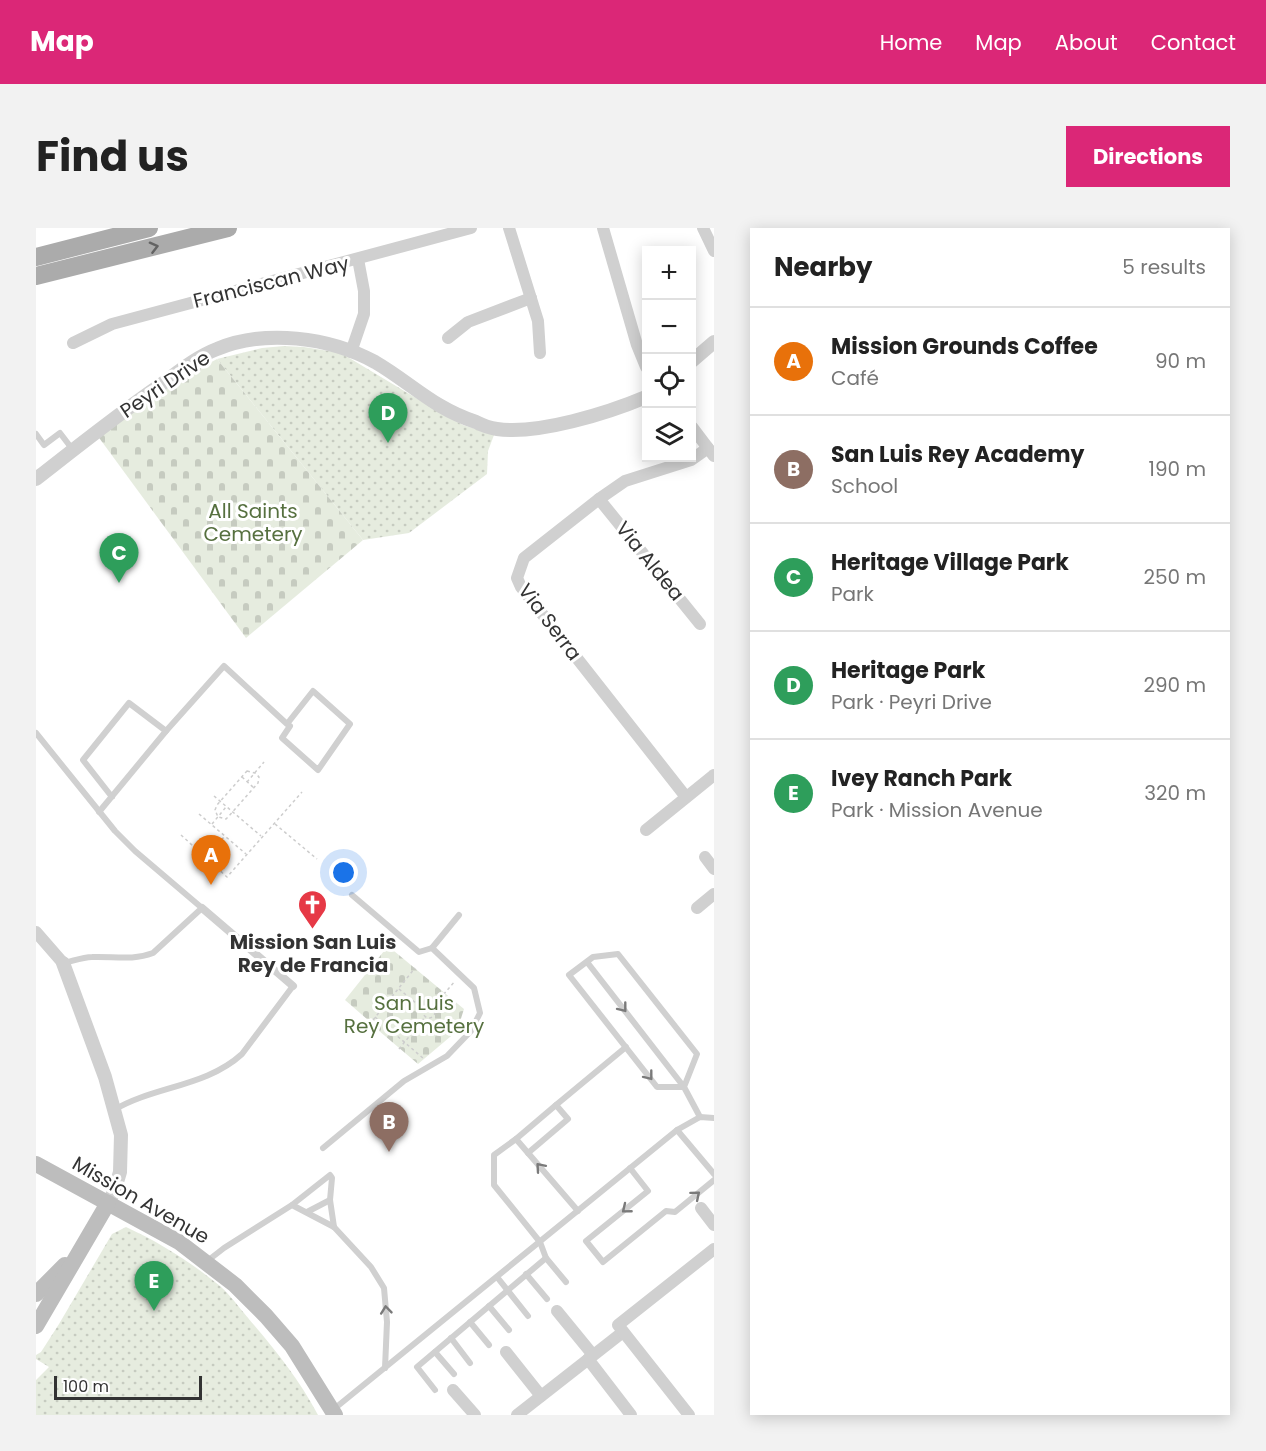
<!DOCTYPE html>
<meta charset="utf-8">
<style>
:root{--surface:#fff;--page:#f2f2f2;--text:#222;--muted:#767676;--line:#e0e0e0;--accent:#db2777}
body{margin:0;font-family:Poppins,sans-serif;background:var(--page);color:var(--text)}
.controls{position:absolute;right:18px;top:18px;display:grid;overflow:hidden;border-radius:0px;box-shadow:0 3px 15px #0003}
.controls button{width:54px;height:54px;display:grid;place-items:center;padding:0;border:0;border-bottom:2px solid var(--line);background:var(--surface);color:var(--text);font:30px sans-serif}
.scale{position:absolute;left:18px;bottom:15px;width:148px;box-sizing:border-box;padding-left:6px;border:3px solid #333;border-top:0;font-size:16px;line-height:21px;white-space:nowrap;color:#333;-webkit-text-stroke:4px #fff;paint-order:stroke}
.you{position:absolute;left:308px;top:645px;width:21px;height:21px;margin:-15px;border:4px solid #fff;border-radius:50%;background:#1a73e8;box-shadow:0 0 0 9px #1a73e833}
.badge{display:grid;place-items:center;width:39px;height:39px;border-radius:50%;background:var(--accent);color:#fff;font-size:20px;font-weight:700}
.pin{position:absolute;translate:-50% -50px;filter:drop-shadow(0 2px 3px #0008)}
.pin::after{content:'';position:absolute;top:32px;width:21px;height:18px;background:inherit;clip-path:polygon(0 0,100% 0,50% 100%)}
.list{margin:0;padding:0;list-style:none}
h2{display:flex;justify-content:space-between;align-items:center;height:78px;margin:0;padding:0 24px;font-size:26px}
h2 small{font-size:20px;font-weight:400;color:var(--muted)}
.list li{display:grid;grid-template-columns:39px 1fr auto;gap:18px;align-items:center;box-sizing:border-box;height:108px;padding:0 24px;border-top:2px solid var(--line)}
.list b{display:block;font-size:22px;white-space:nowrap}
.list p{margin:0;font-size:20px;white-space:nowrap;color:var(--muted)}
.list em{font-size:20px;font-style:normal;color:var(--muted)}
.icon{flex:none;width:33px;height:33px;fill:none;stroke:currentColor;stroke-width:2;stroke-linecap:round;stroke-linejoin:round}
.map{position:relative;flex:none;width:678px;height:1187px;overflow:hidden;border-radius:0px}
header{display:flex;align-items:center;gap:36px;box-sizing:border-box;height:84px;padding:0 30px;background:var(--accent);color:#fff}
header strong{font-size:28px}
nav{display:flex;gap:33px;margin-inline-start:auto;font-size:21px}
.intro{display:flex;align-items:center;justify-content:space-between;box-sizing:border-box;height:144px;padding:0 36px}
h1{margin:0;font-size:42px}
.button{padding:15px 27px;border-radius:0px;background:var(--accent);color:#fff;font-size:21px;font-weight:700}
main{display:flex;gap:36px;padding:0 36px}
aside{flex:1;background:var(--surface);border-radius:0px;box-shadow:0 3px 15px #0003}
.map>svg:first-child{display:block}
.grass{fill:url(#grass-dots)}
.cemetery{fill:url(#cemetery-stones)}
.lines{fill:none;stroke-linecap:round;stroke-linejoin:round}
.path{stroke:#cdcdcd;stroke-width:1.5;stroke-dasharray:3 3;stroke-linecap:butt}
.service{stroke:#d0d0d0;stroke-width:6}
.pedestrian{stroke:#d0d0d0;stroke-width:8}
.minor{stroke:#d0d0d0;stroke-width:12}
.tertiary{stroke:#d0d0d0;stroke-width:14}
.secondary{stroke:#bdbdbd;stroke-width:16}
.primary{stroke:#ababab;stroke-width:18}
.oneway{stroke:#636363}
.oneway2{stroke:#7a7a7a}
.labels{text-anchor:middle;stroke-width:6;stroke-linejoin:round;paint-order:stroke}
.street-label{font-size:20px;fill:#333;stroke:#fff}
.park-label{font-size:20px;fill:#56703f;stroke:#fff}
.poi-label{font-size:20px;font-weight:bold;fill:#333;stroke:#fff}
</style>
<header>
<strong>Map</strong>
<nav><a>Home</a><a>Map</a><a>About</a><a>Contact</a></nav>
</header>
<div class="intro"><h1>Find us</h1><a class="button">Directions</a></div>
<main>
<div class="map">
<svg width="678" height="1187" viewBox="0 0 678 1187">
<defs>
<pattern id="grass-dots" width="8" height="8" patternUnits="userSpaceOnUse" patternTransform="scale(1.5)"><rect width="8" height="8" fill="#e6ecdf"/><path d="M2 2h.1M6 6h.1" fill="none" stroke="#c6cbc0" stroke-width="1.8" stroke-linecap="round"/></pattern>
<pattern id="cemetery-stones" width="16" height="16" patternUnits="userSpaceOnUse" patternTransform="scale(1.5)"><rect width="16" height="16" fill="#e6ecdf"/><path d="M2 7V4a2 2 0 0 1 4 0v3zM10 15v-3a2 2 0 0 1 4 0v3z" fill="#c6cbc0"/></pattern>
</defs>
<rect width="100%" height="100%" fill="#fff"/>
<!-- grass -->
<g class="grass">
<path d="M248 118 268 119 305 125 410 188 427 197 458 207 452 223 451 246 373 305 327 312 181 131 226 120Z"/>
<path d="M90 999C123 1014 156 1035 184 1058 194 1067 203 1079 212 1090 238 1120 263 1151 282 1187H0V1152L13 1139 0 1131V1127L5 1124 23 1096 76 1006Z"/>
</g>
<!-- cemetery -->
<g class="cemetery">
<path d="M181 131 327 312 210 410 61 207 148 149Z"/>
<path d="M352 718 428 781 421 803 382 836 342 802 344 798 335 790 332 792 309 772Z"/>
</g>
<g class="lines">
<!-- path -->
<g class="path">
<path d="M211 543 219 545 223 549 222 555 193 588 190 591 182 589 179 582 181 577Z"/>
<path d="M206 549 218 560"/>
<path d="M211 554 228 534"/>
<path d="M178 568 225 608"/>
<path d="M163 586 210 626"/>
<path d="M176 596 190 579"/>
<path d="M239 596 281 631"/>
<path d="M145 607 191 649 266 564"/>
<path d="M170 630 188 609"/>
<path d="M363 761 387 781"/>
<circle cx="393" cy="784" r="6"/>
<path d="M396 780 419 753"/>
<path d="M339 789 388 831"/>
<path d="M337 792 379 740"/>
<path d="M363 821 389 789"/>
</g>
<!-- service -->
<g class="service">
<path d="M0 206 8 217 24 205 37 222"/>
<path d="M130 503 188 438 251 496 277 463 314 496 282 542 246 510 254 498 251 496"/>
<path d="M0 505 79 603 99 623 166 680 117 725C96 733 77 728 56 729 47 729 37 733 28 735"/>
<path d="M63 584 130 503 93 475 47 532 76 569"/>
<path d="M396 720 423 687"/>
<path d="M551 734 648 859 661 826 582 726 557 729 533 747 621 859H648L664 889"/>
<path d="M520 877 590 819"/>
<path d="M78 882C118 858 170 859 206 826L257 758"/>
<path d="M641 902 678 946"/>
<path d="M480 911 520 877 532 891 492 925"/>
<path d="M287 920 368 853 411 828 435 803 444 785 438 760 396 720 383 724 316 667"/>
<path d="M594 940 612 963 550 1013 567 1034 630 983 639 984 678 952"/>
<path d="M256 977 294 947 296 950 294 972 298 999"/>
<path d="M271 984 294 972"/>
<path d="M170 1034 188 1020 256 977 298 999 335 1039 348 1060 351 1094 349 1140"/>
<path d="M490 1046 511 1071"/>
<path d="M461 1049 492 1088"/>
<path d="M530 1054 510 1030 504 1014 458 957V927L480 911 542 983"/>
<path d="M453 1078 473 1102"/>
<path d="M434 1094 453 1117"/>
<path d="M415 1110 434 1135"/>
<path d="M399 1124 418 1146"/>
<path d="M399 1162 381 1139 510 1030"/>
<path d="M298 1181 641 902 664 889 678 890"/>
</g>
<!-- pedestrian -->
<path class="pedestrian" d="M166 680 257 758"/>
<!-- minor -->
<g class="minor">
<path d="M473 0 502 93 504 125"/>
<path d="M567 0 601 117 610 139"/>
<path d="M667 0 678 23"/>
<path d="M412 110 432 94 495 70"/>
<path d="M37 115 76 96 435 0"/>
<path d="M315 124 328 86V63L322 31"/>
<path d="M656 199 678 228"/>
<path d="M563 271 664 396"/>
<path d="M650 569 485 359 481 350 488 330 563 271 589 253 655 232 672 220"/>
<path d="M610 602 678 547"/>
<path d="M669 629 678 641"/>
<path d="M661 680 678 666"/>
<path d="M0 704 27 735"/>
<path d="M665 980 678 997"/>
<path d="M521 1083 557 1127"/>
<path d="M470 1124 505 1168"/>
<path d="M552 1131 595 1187"/>
<path d="M417 1162 439 1187"/>
<path d="M481 1187 587 1104"/>
<path d="M653 1187 582 1097 678 1021"/>
</g>
<!-- tertiary -->
<g class="tertiary">
<path d="M656 133 678 114"/>
<path d="M0 251C41 219 81 187 123 158 141 145 160 129 181 121 229 101 293 109 339 134 375 155 397 180 440 194 446 197 454 200 461 201 502 207 572 185 610 169"/>
<path d="M27 735 69 849 85 907 84 944 78 964 72 975"/>
</g>
<!-- secondary -->
<g class="secondary">
<path d="M0 936 143 1014 199 1057 230 1088 256 1118 299 1187"/>
<path d="M0 1066 29 1037"/>
<path d="M0 1098 72 975"/>
</g>
<!-- primary -->
<g class="primary">
<path d="M0 29 113 0"/>
<path d="M0 48 192 0"/>
</g>
</g>
<!-- one-way arrows -->
<defs><path id="oneway-chevron" d="M-2-3.5L2.5 0L-2 3.5" fill="none" stroke-width="1.6" stroke-linecap="round" stroke-linejoin="round" transform="scale(1.5)"/></defs>
<use class="oneway" href="#oneway-chevron" transform="translate(118 19) rotate(-14)"/>
<g class="oneway2">
<use href="#oneway-chevron" transform="translate(587 780) rotate(52)"/>
<use href="#oneway-chevron" transform="translate(613 848) rotate(52)"/>
<use href="#oneway-chevron" transform="translate(504 939) rotate(-131)"/>
<use href="#oneway-chevron" transform="translate(660 967) rotate(-40)"/>
<use href="#oneway-chevron" transform="translate(590 981) rotate(141)"/>
<use href="#oneway-chevron" transform="translate(350 1082) rotate(-96)"/>
</g>
<!-- icons -->
<defs>
<symbol id="church-pin" viewBox="-11 -11 22 30"><path d="M0 17L-7.5 6A9.5 9.5 0 1 1 7.5 6Z" fill="#e63946" stroke="#fff"/><path d="M-1.2-6h2.4v3.5h3.3v2.4h-3.3V6h-2.4V-.1h-3.3v-2.4h3.3Z" fill="#fff"/></symbol>
</defs>
<g fill-rule="evenodd">
<use href="#church-pin" x="260" y="660" width="33" height="45"/>
</g>
<g class="labels">
<!-- street labels -->
<g class="street-label">
<text transform="translate(235 54) rotate(-14)" y="7">Franciscan Way</text>
<text transform="translate(129 156) rotate(-34)" y="7">Peyri Drive</text>
<text transform="translate(614 333) rotate(51)" y="7">Via Aldea</text>
<text transform="translate(514 394) rotate(53)" y="7">Via Serra</text>
<text transform="translate(105 972) rotate(30)" y="7">Mission Avenue</text>
</g>
<!-- park labels -->
<g class="park-label">
<text x="217" y="290">All Saints<tspan x="217" dy="23">Cemetery</tspan></text>
<text x="378" y="782">San Luis<tspan x="378" dy="23">Rey Cemetery</tspan></text>
</g>
<!-- poi labels -->
<g class="poi-label">
<text x="277" y="721">Mission San Luis<tspan x="277" dy="23">Rey de Francia</tspan></text>
</g>
</g>
</svg>
<div class="controls">
<button>+</button>
<button>−</button>
<button><svg class="icon" aria-label="locate" viewBox="0 0 24 24"><circle cx="12" cy="12" r="6"/><path d="M12 2v4M12 18v4M2 12h4M18 12h4"/></svg></button>
<button><svg class="icon" aria-label="layers" viewBox="0 0 24 24"><path d="M12 4l9 5-9 5-9-5zM3 14l9 5 9-5"/></svg></button>
</div>
<div class="scale">100 m</div>
<div class="you"></div>
<div class="pin badge" style="left:175px;top:657px;background:#e8710a">A</div>
<div class="pin badge" style="left:353px;top:924px;background:#8d6e63">B</div>
<div class="pin badge" style="left:83px;top:355px;background:#2e9e5b">C</div>
<div class="pin badge" style="left:352px;top:215px;background:#2e9e5b">D</div>
<div class="pin badge" style="left:118px;top:1083px;background:#2e9e5b">E</div>
</div>
<aside>
<h2>Nearby<small>5 results</small></h2>
<ul class="list">
<li><span class="badge" style="background:#e8710a">A</span><div><b>Mission Grounds Coffee</b><p>Café</p></div><em>90 m</em></li>
<li><span class="badge" style="background:#8d6e63">B</span><div><b>San Luis Rey Academy</b><p>School</p></div><em>190 m</em></li>
<li><span class="badge" style="background:#2e9e5b">C</span><div><b>Heritage Village Park</b><p>Park</p></div><em>250 m</em></li>
<li><span class="badge" style="background:#2e9e5b">D</span><div><b>Heritage Park</b><p>Park · Peyri Drive</p></div><em>290 m</em></li>
<li><span class="badge" style="background:#2e9e5b">E</span><div><b>Ivey Ranch Park</b><p>Park · Mission Avenue</p></div><em>320 m</em></li>
</ul>
</aside>
</main>
